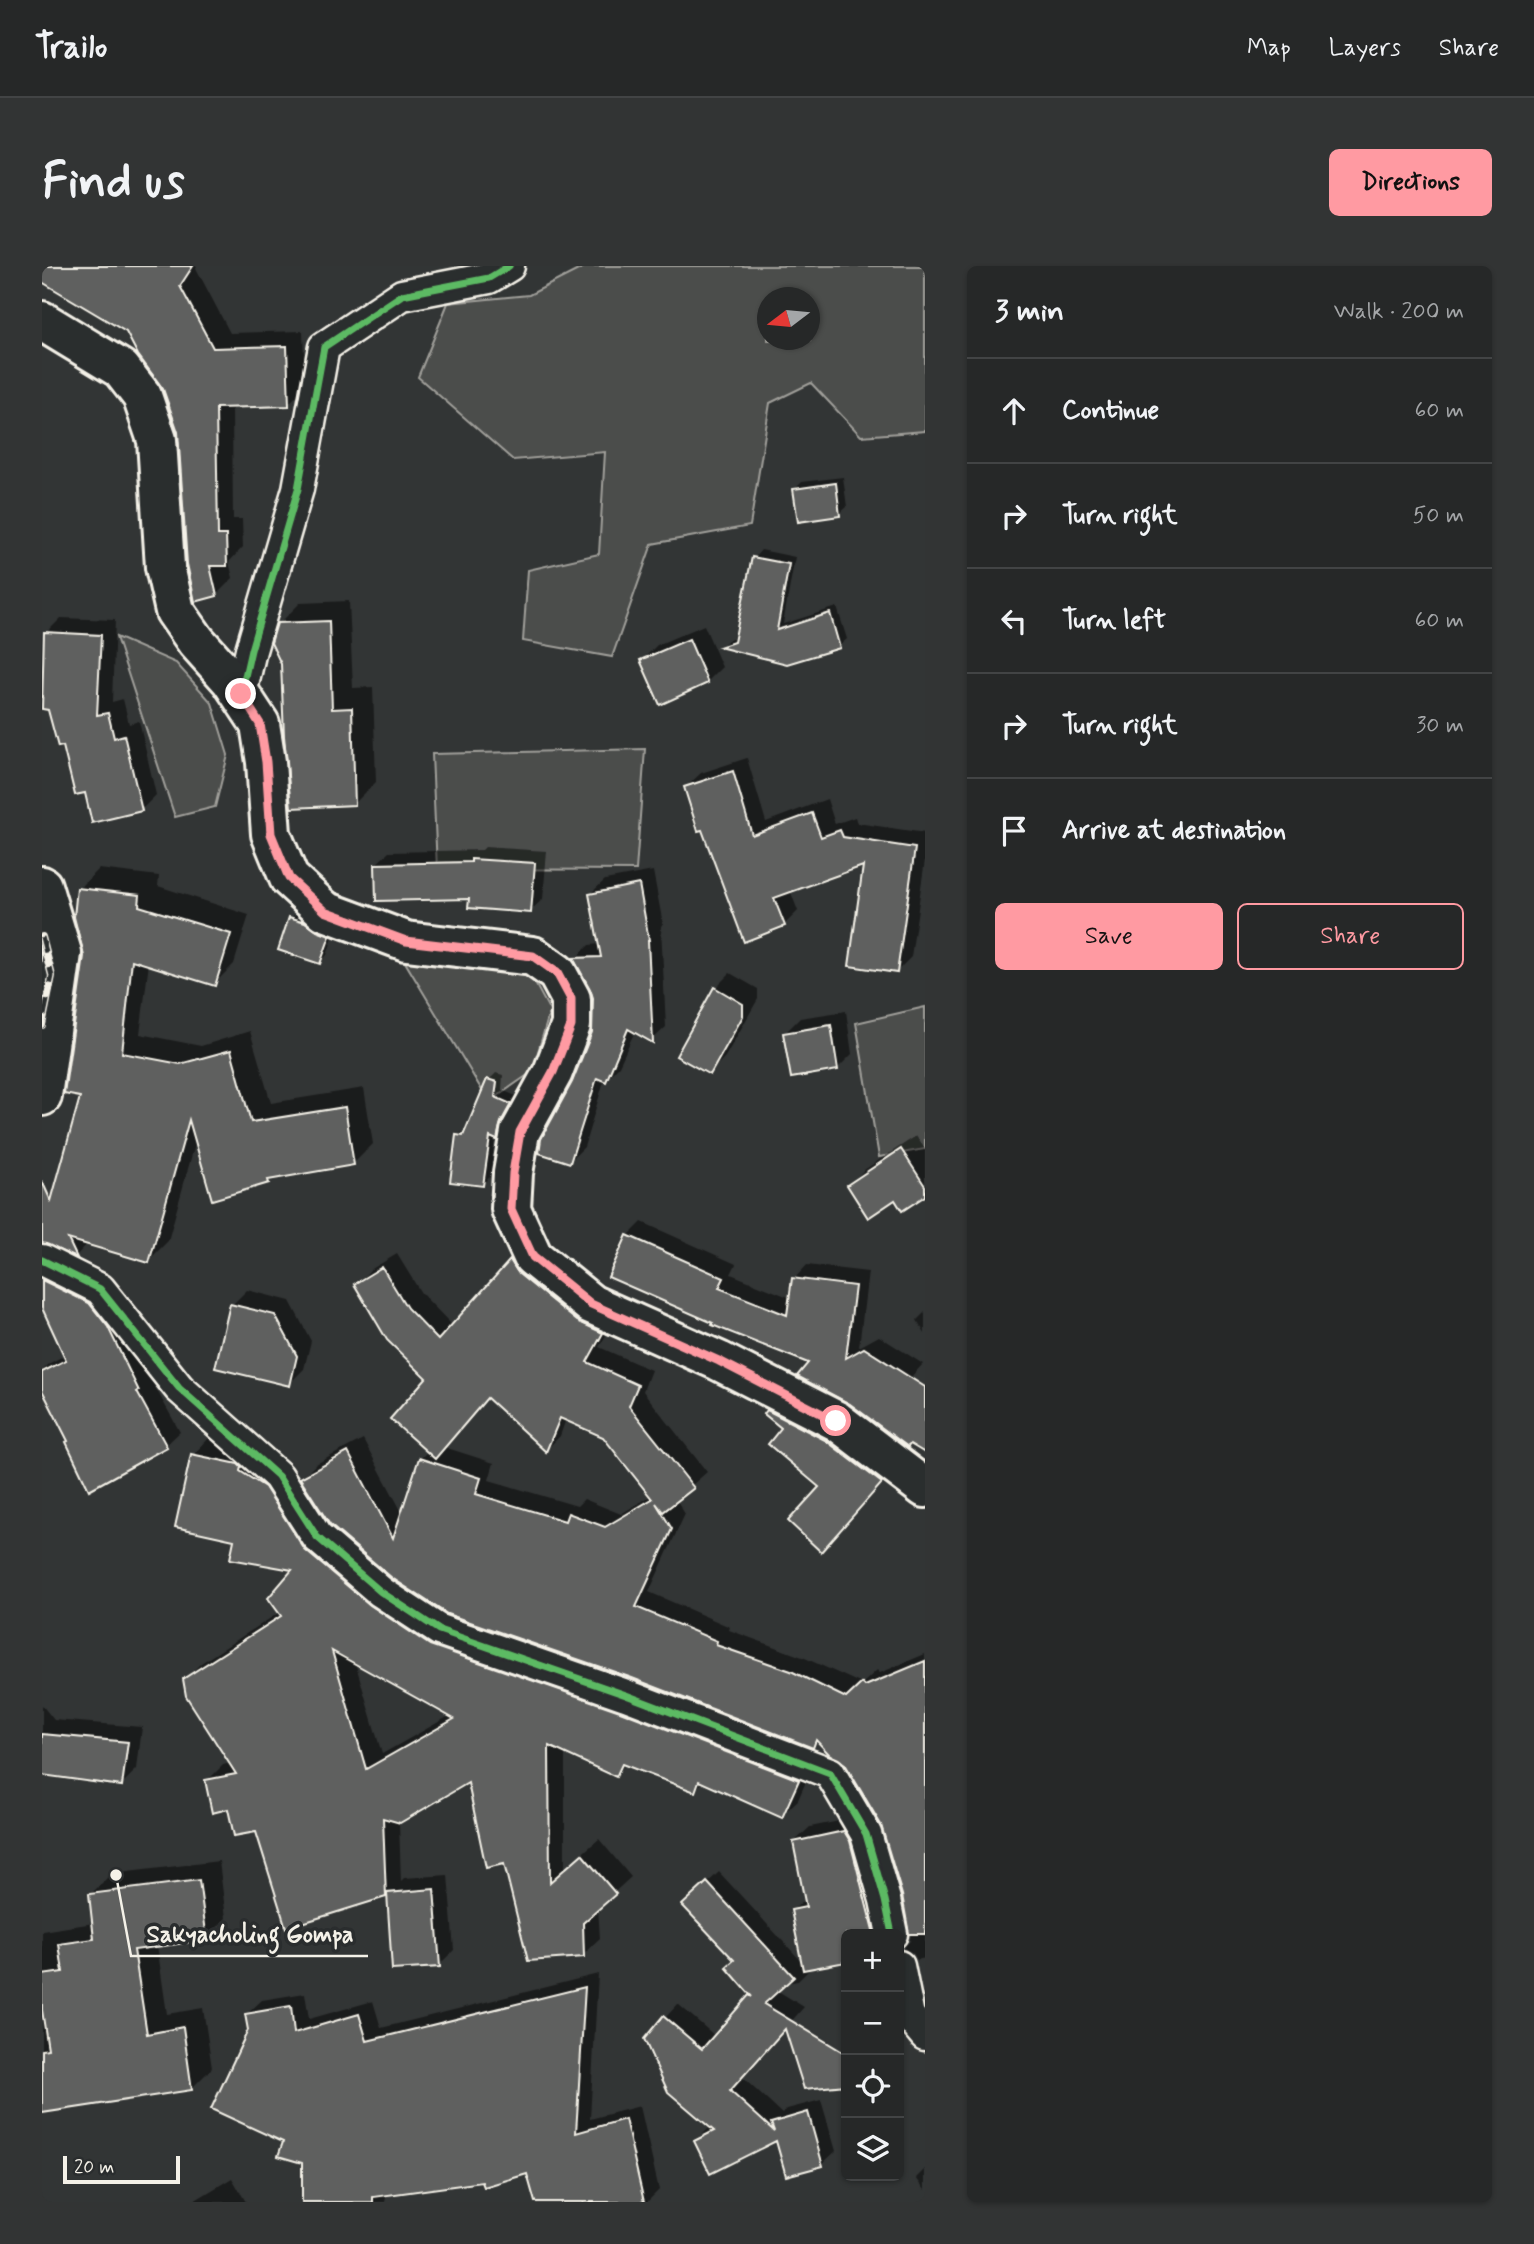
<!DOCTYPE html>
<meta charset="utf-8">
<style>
:root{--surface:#262828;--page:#323434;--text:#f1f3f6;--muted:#a4a6a8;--line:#424445;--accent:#ff9aa2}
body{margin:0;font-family:Mynerve,sans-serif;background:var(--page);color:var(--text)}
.controls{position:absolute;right:21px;bottom:21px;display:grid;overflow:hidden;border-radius:10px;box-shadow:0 2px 5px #0004}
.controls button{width:63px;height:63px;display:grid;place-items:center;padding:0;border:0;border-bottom:2px solid var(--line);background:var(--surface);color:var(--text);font:35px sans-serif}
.compass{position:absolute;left:715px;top:21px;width:63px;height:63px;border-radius:50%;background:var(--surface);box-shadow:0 2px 5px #0004;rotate:254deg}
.scale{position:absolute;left:21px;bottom:18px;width:117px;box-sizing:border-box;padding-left:7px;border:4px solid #f4f1e8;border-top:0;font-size:19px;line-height:24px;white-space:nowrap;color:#f4f1e8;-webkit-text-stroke:5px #2a2d2e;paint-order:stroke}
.stop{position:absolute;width:21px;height:21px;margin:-16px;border:5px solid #ff9aa2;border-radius:50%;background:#fff}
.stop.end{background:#ff9aa2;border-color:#fff;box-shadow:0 2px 7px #0008}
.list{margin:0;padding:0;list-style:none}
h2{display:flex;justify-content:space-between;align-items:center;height:91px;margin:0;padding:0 28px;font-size:30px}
h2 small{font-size:23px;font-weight:400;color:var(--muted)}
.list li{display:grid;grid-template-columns:46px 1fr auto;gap:21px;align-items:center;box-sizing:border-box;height:105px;padding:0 28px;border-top:2px solid var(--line)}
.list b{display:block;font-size:26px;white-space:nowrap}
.list em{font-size:23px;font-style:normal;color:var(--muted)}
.actions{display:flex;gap:14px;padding:21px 28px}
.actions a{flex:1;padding:16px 0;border:2px solid var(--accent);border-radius:10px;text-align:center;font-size:24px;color:var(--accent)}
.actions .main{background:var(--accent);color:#111}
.icon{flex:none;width:38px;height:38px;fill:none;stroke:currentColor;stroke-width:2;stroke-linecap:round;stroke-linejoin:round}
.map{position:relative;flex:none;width:883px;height:1936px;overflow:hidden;border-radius:10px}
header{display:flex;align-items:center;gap:42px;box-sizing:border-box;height:98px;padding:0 35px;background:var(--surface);border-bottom:2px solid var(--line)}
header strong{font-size:33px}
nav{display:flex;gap:38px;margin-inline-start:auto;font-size:24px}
.intro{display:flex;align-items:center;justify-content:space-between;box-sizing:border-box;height:168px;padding:0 42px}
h1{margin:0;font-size:49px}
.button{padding:18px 32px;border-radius:10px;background:var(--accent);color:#111;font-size:24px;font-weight:700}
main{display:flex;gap:42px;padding:0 42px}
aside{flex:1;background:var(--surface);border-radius:10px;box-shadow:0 2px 5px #0004}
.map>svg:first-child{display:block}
.green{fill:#4b4d4c;stroke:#a09f9a;stroke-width:2;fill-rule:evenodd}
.shadow{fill:#0007;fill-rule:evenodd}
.building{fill:#5f605f;stroke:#f4f1e8;stroke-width:2;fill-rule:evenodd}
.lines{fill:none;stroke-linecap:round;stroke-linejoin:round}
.minor-casing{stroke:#f4f1e8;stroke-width:35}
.primary-casing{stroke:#f4f1e8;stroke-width:44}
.trunk-casing{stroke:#f4f1e8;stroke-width:44}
.minor{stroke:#2a2d2e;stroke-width:30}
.primary{stroke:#2a2d2e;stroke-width:38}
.trunk{stroke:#2a2d2e;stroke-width:38}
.rail-casing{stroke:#f4f1e8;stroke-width:8}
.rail{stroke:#2a2d2e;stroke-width:5;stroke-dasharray:16;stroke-linecap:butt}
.cycleway-casing{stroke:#2a2d2e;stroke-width:11}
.cycleway{stroke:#5cba63;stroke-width:7}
.route{stroke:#ff9aa2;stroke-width:9}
.leader{fill:none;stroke:#f4f1e8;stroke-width:2.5}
.callout-dot{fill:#f4f1e8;stroke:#2a2d2e;stroke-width:2.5}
.callout-label{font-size:24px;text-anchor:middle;font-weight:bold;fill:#f4f1e8;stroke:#2a2d2e;stroke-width:7;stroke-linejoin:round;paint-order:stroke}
</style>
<header>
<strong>Trailo</strong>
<nav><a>Map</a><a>Layers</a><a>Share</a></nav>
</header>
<div class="intro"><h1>Find us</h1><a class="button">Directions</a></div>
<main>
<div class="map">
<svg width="883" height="1936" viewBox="0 0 883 1936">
<rect width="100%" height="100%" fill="#323535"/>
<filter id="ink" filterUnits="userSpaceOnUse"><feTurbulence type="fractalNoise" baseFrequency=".0143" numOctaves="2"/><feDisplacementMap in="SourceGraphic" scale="14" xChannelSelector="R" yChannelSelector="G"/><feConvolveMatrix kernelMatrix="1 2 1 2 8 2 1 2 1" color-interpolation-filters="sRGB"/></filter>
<g filter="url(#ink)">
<!-- green -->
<g class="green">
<path d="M544 0H883V165L819 170 769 117 728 137 708 260 610 278 570 391 481 375 486 304 557 288 563 186 471 194 376 111 406 37 487 29ZM726 32H768V74H726Z"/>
<path d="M74 371 134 397 170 437 186 489 173 541 133 551Z"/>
<path d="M603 483 594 604 395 603 390 488Z"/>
<path d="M357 686 488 708 508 745 490 806 447 836Z"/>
<path d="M883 741V883L837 891 814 757Z"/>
</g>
<!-- shadow -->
<g class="shadow">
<path d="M9 0H155L154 2 188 67 261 65 263 122 246 138 190 140 191 253H200L201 281 187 296 191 312 174 329 155 333 138 165 119 116 85 65Z"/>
<path d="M801 211 805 241 797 248 753 223 760 216Z"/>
<path d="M719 284 753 291 741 358 795 341 805 373 797 380H680L686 374 695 372 712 292Z"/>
<path d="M307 335 311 422 331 421 334 516 312 538 237 358 258 337Z"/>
<path d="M19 352 73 354 70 436 81 433 87 458 97 455 114 529 99 544 44 525 23 478 4 367Z"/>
<path d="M662 359 680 401 665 416 600 394 615 379Z"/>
<path d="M705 492 724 556 785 533 793 558 813 551 815 557 883 567V594L869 691 855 705 823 597 748 624 756 645 742 659 644 521 659 507Z"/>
<path d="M443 581 505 585 501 633 488 645 428 631 334 598 347 586 440 584Z"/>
<path d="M57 603 117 610 116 620 207 649 192 698 172 718 107 697 98 768 159 780 208 765 229 837 322 822 331 878 311 898 231 911 226 916 154 874 126 975 106 995 46 977 34 990 12 978 40 830 43 690 37 623Z"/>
<path d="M611 605 621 658 619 660 624 761 610 774 593 765 577 800 562 815 542 881 528 895 532 817 551 767 553 732 534 692 547 679 558 678 548 628 563 614Z"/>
<path d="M256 645 294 663 285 689 278 696 249 652Z"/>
<path d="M688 707 716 723V733L683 791 668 806 673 722Z"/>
<path d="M804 745 810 788 795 803 743 767 758 752Z"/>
<path d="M454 807 461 809 460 824 474 830 465 847 461 864 453 873 448 911 440 918 416 870 424 863H426L447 814Z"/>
<path d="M874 870 883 883V928L854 932 807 919 822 904Z"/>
<path d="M600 956 694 998 689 1008 749 1032 752 1013 765 999 826 1006 817 1081 837 1070 881 1098 868 1112 883 1121V1185L769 1096 586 970Z"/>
<path d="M484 982 574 1053 557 1081 609 1104 601 1125 665 1206 634 1233 643 1248 607 1326 688 1361 687 1364 763 1392 820 1418 835 1404 838 1407 883 1388V1692L875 1694 871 1687 861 1682 868 1675 869 1664 862 1629 842 1562 804 1497 776 1474 771 1480 590 1411 406 1347 260 1212 274 1198 321 1173 361 1248 378 1193 386 1185V1112L314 1019 328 1004 355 988 379 1027 411 1060ZM447 1130 504 1184 518 1170 524 1153 562 1170 610 1229 579 1248 542 1233 535 1240 447 1214 452 1197 402 1181Z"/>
<path d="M0 1000 60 1024 110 1110 108 1112 138 1166 124 1179 57 1217 28 1174 0 1120V1105L8 1097 23 1089 0 1038Z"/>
<path d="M205 1024 248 1035 269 1075 262 1103 247 1118 190 1039Z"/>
<path d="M883 1046V1068L875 1054Z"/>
<path d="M738 1134 850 1205 790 1272 779 1221 741 1162 724 1148Z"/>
<path d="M167 1172 212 1182 279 1268 404 1363 772 1497 756 1534 739 1550 662 1515 653 1524 584 1498 573 1509 523 1486V1602L557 1573 589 1611 556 1641 558 1673 541 1689 463 1596 427 1514 357 1556 359 1615 362 1612 406 1609 412 1684 397 1699 352 1702 347 1625 343 1629 215 1564 188 1541 165 1515 181 1499 189 1497 142 1414 159 1397 238 1346 254 1303 194 1273 151 1189ZM313 1396 409 1449 340 1488Z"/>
<path d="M0 1439 12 1454 100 1461 95 1503 80 1518 0 1508Z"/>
<path d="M817 1551 857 1668H804V1694L765 1702 767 1704 756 1715 728 1720 762 1741 700 1811 740 1848 745 1843 779 1834 794 1885 780 1898 735 1873 654 1875 669 1860 623 1752 636 1738 673 1770 716 1722 642 1639 677 1606 762 1698 751 1644 764 1632 752 1576 768 1561Z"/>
<path d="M177 1595 184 1652 164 1673 115 1679 125 1748 161 1742 170 1802 149 1823 0 1832V1665L52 1657 49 1628 69 1608Z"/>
<path d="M556 1708 548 1853 598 1840 617 1924 605 1936H495L458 1810 345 1927 343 1936H261L262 1896 243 1875 207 1764 205 1748 220 1734 263 1727 267 1753 331 1735 339 1762Z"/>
<path d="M883 1903V1924L874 1912Z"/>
<path d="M190 1912 204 1936H150Z"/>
</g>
<!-- building -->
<g class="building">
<path d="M0 0H151L138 20 171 82 245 80 247 140 174 142 176 269H184L185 300H168L175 330 153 336 145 298 136 166 121 123 96 89 84 66 0 16Z"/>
<path d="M794 217 798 250 756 256 751 223Z"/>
<path d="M710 291 747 298 735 364 788 347 798 382 745 398 677 381 692 376Z"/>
<path d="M287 355 290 443 310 442 313 539 249 542 242 470 239 398 229 377 235 357Z"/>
<path d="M2 366 59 369 55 449 66 447 72 472 82 469 100 545 50 557 43 527 33 529 21 480 16 481 6 444 0 443Z"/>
<path d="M647 373 666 417 618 439 598 394Z"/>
<path d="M691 505 710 569 770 547 779 571 798 564 801 571 873 582 855 707 807 700 821 600 732 632 743 660 702 676 660 564 656 565 642 521Z"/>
<path d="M429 593 493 597 489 647 426 642 427 633 334 635 333 598 429 596Z"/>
<path d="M597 618 607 674H606L611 777 586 763 564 816 555 812 528 897 497 887 499 873 530 816 550 766 551 732 548 723 531 692 559 691 547 628Z"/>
<path d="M35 622 98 629 97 640 189 668 173 720 90 694 80 787 138 798 189 784 209 856 303 841 312 899 226 914 227 917 170 934 147 854 107 997 26 973 35 992 0 977V915L9 935 38 831 22 828 42 690 32 651Z"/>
<path d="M247 651 263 656 275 665 288 670 278 698 236 684Z"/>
<path d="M672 721 701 738V750L668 809 634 790Z"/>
<path d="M789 759 796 804 749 812 741 767Z"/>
<path d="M445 813 455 816 453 831 469 838 459 856 455 874 448 871 441 920 408 916 414 869 421 870Z"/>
<path d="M859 883 883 920V930L860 945 853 934 826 952 805 919Z"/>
<path d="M585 969 682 1012 677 1022 745 1049 750 1012 813 1020 804 1092 822 1082 883 1121V1187L868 1178 866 1181 808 1138 755 1110 766 1097 670 1059 671 1057 566 1011Z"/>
<path d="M468 994 477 1008 535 1055 561 1067 545 1096 596 1119 587 1140 652 1222 621 1246 614 1237 630 1263 594 1341 675 1375 674 1379 749 1405 804 1432 820 1417 823 1420 883 1395V1668H867L860 1629 839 1559 803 1498 787 1488 774 1474 771 1482 590 1412 405 1348 350 1312 288 1259 258 1212 306 1186 351 1272 377 1192 439 1212 434 1228 523 1255 526 1247 563 1261 610 1233 561 1171 518 1152 504 1186 445 1132 393 1193 348 1153 384 1112 345 1074 312 1018 340 1001 365 1042 396 1074Z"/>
<path d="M0 1014 47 1037 66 1061 97 1125 95 1126 125 1181 47 1224 24 1176 26 1175 0 1124V1106L24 1094 0 1042Z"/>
<path d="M188 1038 233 1049 255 1090 248 1120 173 1102Z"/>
<path d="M725 1144 783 1174 840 1217 779 1286 746 1255 777 1221 726 1178 739 1162 722 1148Z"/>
<path d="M149 1188 196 1198 199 1201 198 1205 223 1221 263 1284 328 1339 388 1379 578 1445 757 1514 740 1552 657 1515 653 1526 580 1498 574 1511 507 1480 508 1616 540 1588 574 1628 541 1657 542 1691 486 1695 462 1598 444 1602 426 1517 358 1557 341 1552 344 1631 244 1662 214 1566 192 1570 186 1543 170 1547 163 1514 194 1508 144 1430 141 1413 239 1350 226 1332 250 1304 188 1293 192 1274 133 1261ZM290 1385 412 1453 324 1503Z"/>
<path d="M0 1468 86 1476 80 1520 0 1509Z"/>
<path d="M802 1565 808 1575 832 1668H804V1696L761 1704 749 1644 764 1641 751 1576Z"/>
<path d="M157 1614 165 1674 92 1684 105 1768 141 1761 150 1824 0 1847V1784L6 1783 0 1744V1709L21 1706 17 1678 52 1673 47 1628Z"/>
<path d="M665 1616 752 1711 722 1738 804 1788V1819L762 1823 743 1763 688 1825 732 1865 729 1857 766 1846 781 1900 744 1910 734 1875 668 1908 652 1875 672 1865 626 1826 602 1773 621 1750 660 1783 707 1729 710 1731 684 1701 692 1694 640 1639Z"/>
<path d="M392 1623 398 1701 350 1704 345 1627Z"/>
<path d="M543 1721 534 1867 583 1853 602 1936H493L485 1908 442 1921 440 1916 331 1931V1936H260V1897L236 1890 241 1876 169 1843 206 1764 203 1748 249 1740 252 1767 317 1748 325 1775Z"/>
</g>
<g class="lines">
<defs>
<g id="minor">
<path d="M199 428 209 384 256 223 282 81 360 29 447 12 467 0"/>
<path d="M0 994 58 1023 137 1122 236 1210 275 1271 339 1326 397 1364 584 1429 788 1507 824 1568 843 1634 850 1668"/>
<path d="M857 1700 867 1750 883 1769"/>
</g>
<path id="primary" d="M0 55 79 103 100 130 115 174 123 301 133 345 154 375 189 414 218 458 224 496 229 568 247 612 283 645 364 675 491 690 515 707 529 733V759L511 806 478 866 471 907 469 943 491 991 549 1038 677 1095 795 1155 883 1222"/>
<path id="trunk" d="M0 620 20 687 0 830"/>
</defs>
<!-- minor casing -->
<use href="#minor" class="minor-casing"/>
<!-- primary casing -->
<use href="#primary" class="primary-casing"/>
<!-- trunk casing -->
<use href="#trunk" class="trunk-casing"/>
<!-- minor -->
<use href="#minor" class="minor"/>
<!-- primary -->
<use href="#primary" class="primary"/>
<!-- trunk -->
<use href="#trunk" class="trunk"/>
<defs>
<path id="rail" d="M0 671 10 710 0 759"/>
</defs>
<!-- rail casing -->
<use href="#rail" class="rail-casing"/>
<!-- rail -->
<use href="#rail" class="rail"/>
<defs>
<g id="cycleway">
<path d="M199 428 209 384 256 223 282 81 360 29 447 12 467 0"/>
<path d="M0 994 58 1023 137 1122 236 1210 275 1271 339 1326 397 1364 584 1429 788 1507 824 1568 843 1634 850 1668"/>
</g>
</defs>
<!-- cycleway casing -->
<use href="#cycleway" class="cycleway-casing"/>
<!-- cycleway -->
<use href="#cycleway" class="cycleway"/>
</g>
</g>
<g class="lines" filter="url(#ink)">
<!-- route -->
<path class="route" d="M199 428 218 458 224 496 229 568 247 612 283 645 364 675 491 690 515 707 529 733V760L511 806 478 866 471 907 469 943 491 991 549 1038 677 1095 794 1155"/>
</g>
<!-- callouts -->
<path class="leader" d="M74 1609L89 1690H326"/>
<circle class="callout-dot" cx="74" cy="1609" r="7"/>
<g class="callout-label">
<text x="208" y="1676">Sakyacholing Gompa</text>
</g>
</svg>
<div class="controls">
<button>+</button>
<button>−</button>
<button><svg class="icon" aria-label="locate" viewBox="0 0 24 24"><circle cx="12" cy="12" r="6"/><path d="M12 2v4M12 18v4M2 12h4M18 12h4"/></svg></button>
<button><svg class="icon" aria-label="layers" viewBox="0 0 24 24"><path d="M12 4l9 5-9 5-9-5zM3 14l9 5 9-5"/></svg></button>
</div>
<svg class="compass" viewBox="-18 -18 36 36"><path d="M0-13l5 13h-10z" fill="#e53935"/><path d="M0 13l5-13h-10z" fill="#a4a6a8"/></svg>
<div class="scale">20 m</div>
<div class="stop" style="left:794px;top:1155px"></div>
<div class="stop end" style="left:199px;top:428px"></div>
</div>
<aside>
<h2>3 min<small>Walk · 200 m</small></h2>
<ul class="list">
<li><svg class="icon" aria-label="ahead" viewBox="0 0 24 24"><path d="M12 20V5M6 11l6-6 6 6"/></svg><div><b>Continue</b></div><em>60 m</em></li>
<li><svg class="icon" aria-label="right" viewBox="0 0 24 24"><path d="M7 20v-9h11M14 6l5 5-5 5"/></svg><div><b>Turn right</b></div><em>50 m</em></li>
<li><svg class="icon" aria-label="left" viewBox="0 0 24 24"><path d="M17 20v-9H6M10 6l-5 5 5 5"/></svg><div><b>Turn left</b></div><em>60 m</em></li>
<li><svg class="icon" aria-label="right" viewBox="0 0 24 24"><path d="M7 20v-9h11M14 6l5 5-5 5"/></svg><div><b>Turn right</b></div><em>30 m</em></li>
<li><svg class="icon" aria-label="arrive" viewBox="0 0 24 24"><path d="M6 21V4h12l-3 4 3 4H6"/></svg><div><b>Arrive at destination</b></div></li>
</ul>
<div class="actions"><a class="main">Save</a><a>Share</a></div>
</aside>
</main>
